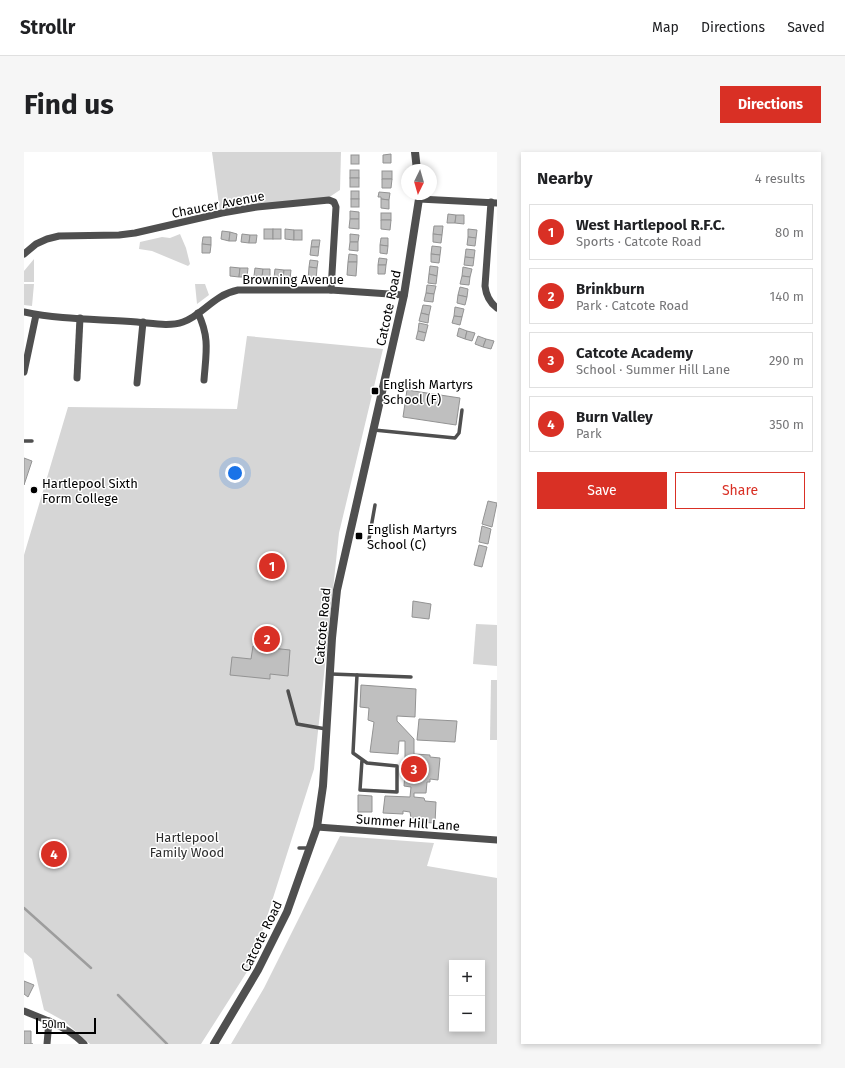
<!DOCTYPE html>
<meta charset="utf-8">
<style>
:root{--surface:#fff;--page:#f6f6f6;--text:#202124;--muted:#757577;--line:#e0e0e0;--accent:#d93025}
body{margin:0;font-family:"Fira Sans",sans-serif;background:var(--page);color:var(--text)}
.controls{position:absolute;right:12px;bottom:12px;display:grid;overflow:hidden;border-radius:0px;box-shadow:0 2px 6px #0003}
.controls button{width:36px;height:36px;display:grid;place-items:center;padding:0;border:0;border-bottom:1px solid var(--line);background:var(--surface);color:var(--text);font:20px sans-serif}
.compass{position:absolute;left:377px;top:12px;width:36px;height:36px;border-radius:50%;background:var(--surface);box-shadow:0 2px 6px #0003;rotate:185deg}
.scale{position:absolute;left:12px;bottom:10px;width:60px;box-sizing:border-box;padding-left:4px;border:2px solid #000;border-top:0;font-size:11px;line-height:14px;white-space:nowrap;color:#000;-webkit-text-stroke:3px #fff;paint-order:stroke}
.you{position:absolute;left:211px;top:321px;width:14px;height:14px;margin:-10px;border:3px solid #fff;border-radius:50%;background:#1a73e8;box-shadow:0 0 0 6px #1a73e833}
.badge{display:grid;place-items:center;width:26px;height:26px;border-radius:50%;background:var(--accent);color:#fff;font-size:13px;font-weight:700}
.pin{position:absolute;translate:-50% -50%;border:2px solid #fff;box-shadow:0 1px 4px #0006}
.list{margin:0;padding:0;list-style:none}
h2{display:flex;justify-content:space-between;align-items:center;height:52px;margin:0;padding:0 16px;font-size:17px}
h2 small{font-size:13px;font-weight:400;color:var(--muted)}
.list li{display:grid;grid-template-columns:26px 1fr auto;gap:12px;align-items:center;box-sizing:border-box;height:56px;margin:0 8px 8px;padding:0 8px;border:1px solid var(--line);border-radius:0px}
.list b{display:block;font-size:15px;white-space:nowrap}
.list p{margin:0;font-size:13px;white-space:nowrap;color:var(--muted)}
.list em{font-size:13px;font-style:normal;color:var(--muted)}
.actions{display:flex;gap:8px;padding:12px 16px}
.actions a{flex:1;padding:9px 0;border:1px solid var(--accent);border-radius:0px;text-align:center;font-size:14px;color:var(--accent)}
.actions .main{background:var(--accent);color:#fff}
.map{position:relative;flex:none;width:473px;height:892px;overflow:hidden;border-radius:0px}
header{display:flex;align-items:center;gap:24px;box-sizing:border-box;height:56px;padding:0 20px;background:var(--surface);border-bottom:1px solid var(--line)}
header strong{font-size:19px}
nav{display:flex;gap:22px;margin-inline-start:auto;font-size:14px}
.intro{display:flex;align-items:center;justify-content:space-between;box-sizing:border-box;height:96px;padding:0 24px}
h1{margin:0;font-size:28px}
.button{padding:10px 18px;border-radius:0px;background:var(--accent);color:#fff;font-size:14px;font-weight:700}
main{display:flex;gap:24px;padding:0 24px}
aside{flex:1;background:var(--surface);border-radius:0px;box-shadow:0 2px 6px #0003}
.map>svg:first-child{display:block}
.green{fill:#d6d6d6;fill-rule:evenodd}
.lines{fill:none;stroke-linecap:round;stroke-linejoin:round}
.stream{stroke:#9d9d9d;stroke-width:2.5}
.building{fill:#bfbfbf;stroke:#939393}
.service{stroke:#4f4f4f;stroke-width:3.5}
.minor{stroke:#4f4f4f;stroke-width:7}
.tertiary{stroke:#4f4f4f;stroke-width:8}
.poi-dot{fill:#000;stroke:#fff;stroke-width:1.5}
.labels{text-anchor:middle;stroke-width:3;stroke-linejoin:round;paint-order:stroke}
.street-label{font-size:13px;fill:#000;stroke:#fff}
.poi-label{font-size:13px;fill:#000;stroke:#fff;text-anchor:start}
.park-label{font-size:13px;fill:#2d2d2d;stroke:#fff}
</style>
<header>
<strong>Strollr</strong>
<nav><a>Map</a><a>Directions</a><a>Saved</a></nav>
</header>
<div class="intro"><h1>Find us</h1><a class="button">Directions</a></div>
<main>
<div class="map">
<svg width="473" height="892" viewBox="0 0 473 892">
<rect width="100%" height="100%" fill="#fff"/>
<!-- green -->
<g class="green">
<path d="M188 0H317L316 38 304 46 196 60Z"/>
<path d="M156 82 162 96 166 112 164 114 128 99 115 97 116 90 138 85 146 86Z"/>
<path d="M10 107V130H0V119Z"/>
<path d="M0 132H10L8 154 0 153Z"/>
<path d="M171 132H181L185 143 173 152Z"/>
<path d="M223 184 359 197 315 381 290 617 228 812 177 892H66L40 869 20 858 8 807 0 800V403L44 255 213 257Z"/>
<path d="M452 472 473 473V514L449 512Z"/>
<path d="M467 528H473V588H466Z"/>
<path d="M316 684 410 691 403 714 473 726V892H207L240 836ZM428 811H458V877H428Z"/>
</g>
<g class="lines">
<!-- stream -->
<g class="stream">
<path d="M0 756 67 816"/>
<path d="M94 843 143 892"/>
</g>
</g>
<!-- building -->
<g class="building">
<path d="M367 2V11H359V3Z"/>
<rect x="327" y="3" width="8" height="9"/>
<rect x="326" y="18" width="9" height="8"/>
<rect x="358" y="19" width="10" height="8"/>
<rect x="326" y="26" width="9" height="9"/>
<path d="M358 27H368L367 36H358Z"/>
<rect x="327" y="39" width="8" height="8"/>
<path d="M355 40 366 41 365 48 357 47V45H354Z"/>
<rect x="327" y="47" width="8" height="8"/>
<path d="M357 47 365 48V57L357 56Z"/>
<path d="M326 59 335 60V67H326Z"/>
<rect x="357" y="61" width="10" height="7"/>
<path d="M424 62 432 63 431 71H423Z"/>
<path d="M432 63H440V72L431 71Z"/>
<path d="M326 67H335V77L325 76Z"/>
<path d="M357 68H367L366 78 357 77Z"/>
<path d="M410 74H419L418 83 409 82Z"/>
<rect x="240" y="77" width="9" height="10"/>
<rect x="249" y="77" width="8" height="10"/>
<path d="M261 77 270 78V88L261 87Z"/>
<path d="M444 77 453 78 452 86 444 85Z"/>
<rect x="270" y="78" width="8" height="10"/>
<path d="M198 79 206 80 205 89 197 87Z"/>
<path d="M206 80 213 82 212 89H205Z"/>
<path d="M218 82 226 83 225 91 217 90Z"/>
<path d="M326 82 335 83 334 90H326Z"/>
<path d="M409 82 418 83 417 91 409 90Z"/>
<path d="M226 83H233L232 91H225Z"/>
<path d="M179 85H187V93L178 92Z"/>
<path d="M444 85 452 86 451 94 443 93Z"/>
<path d="M357 86H364V94L356 93Z"/>
<path d="M288 88H296L295 95H287Z"/>
<path d="M326 90H334V99L325 98Z"/>
<path d="M178 92 187 93 186 101H178Z"/>
<path d="M356 93 364 94 363 102 356 101Z"/>
<path d="M408 94 417 95 416 103 407 102Z"/>
<path d="M287 95H295L294 104 286 103Z"/>
<path d="M442 97 451 98 450 106 441 105Z"/>
<path d="M325 102 333 103V110H324Z"/>
<path d="M407 102 416 103 415 111 407 110Z"/>
<path d="M441 105 450 106 449 114 440 113Z"/>
<path d="M355 106 363 107 362 113H354Z"/>
<path d="M286 108 294 109 293 116 285 115Z"/>
<path d="M324 110H333L332 124 323 123Z"/>
<path d="M354 113H362L361 122H354Z"/>
<path d="M406 114 414 115 413 124 405 122Z"/>
<path d="M206 115 216 116 215 125 206 124Z"/>
<path d="M285 115 293 116 292 129H284Z"/>
<path d="M439 115 448 117 446 125 438 124Z"/>
<path d="M216 116H224L223 125H215Z"/>
<path d="M231 116 239 117 238 125 230 124Z"/>
<path d="M239 117H246V125H238Z"/>
<path d="M251 117 260 118 259 126H250Z"/>
<path d="M260 118H267L266 127 259 126Z"/>
<path d="M405 122 413 124 412 132 404 131Z"/>
<path d="M438 124 446 125 445 133 436 132Z"/>
<path d="M403 133 412 134 410 142 402 141Z"/>
<path d="M436 135 444 137 443 145 434 143Z"/>
<path d="M402 141 410 142 409 150 400 149Z"/>
<path d="M434 143 443 145 441 153 433 151Z"/>
<path d="M399 153 407 154 405 163 397 161Z"/>
<path d="M431 155 440 157 438 165 430 164Z"/>
<path d="M397 161 405 163 404 171 395 169Z"/>
<path d="M430 164 438 165 436 173 428 171Z"/>
<path d="M395 171 404 173 402 181 394 179Z"/>
<path d="M435 176 443 179 441 187 433 184Z"/>
<path d="M394 179 402 181 400 189 392 187Z"/>
<path d="M443 179 451 181 448 189 441 187Z"/>
<path d="M454 184 462 187 459 195 451 192Z"/>
<path d="M462 187 470 189 467 197 459 195Z"/>
<path d="M383 238 436 246 432 273 379 265Z"/>
<path d="M0 306 8 309 0 333Z"/>
<path d="M464 349 473 351 468 375 458 372Z"/>
<path d="M458 374 467 377 464 392 455 390Z"/>
<path d="M455 393 463 395 458 415 450 413Z"/>
<path d="M389 449 407 452 405 467 388 465Z"/>
<path d="M229 494 266 498 264 524 246 522V527L206 523 208 505 227 507Z"/>
<path d="M337 533 392 537 391 565 373 564V569L390 587V602L406 603V605L416 606 414 628 406 627V630H403L402 641H390V645L400 646 401 649 412 650 411 671 392 670V666H387L386 660 379 659V662L359 661 361 644 386 645 387 635 380 634 381 620V589H375L374 602 346 600 350 570 344 568 345 556 336 555Z"/>
<path d="M395 567 433 569 431 590 393 588Z"/>
<path d="M334 643 348 644V660H334Z"/>
<path d="M0 829 10 833 4 845 0 842Z"/>
<path d="M0 879H7V892H9H0Z"/>
</g>
<g class="lines">
<!-- service -->
<g class="service">
<path d="M350 278 431 286 435 281 438 258"/>
<path d="M0 289H8"/>
<path d="M345 387 351 353"/>
<path d="M307 522 387 525"/>
<path d="M333 523 329 601 343 611 373 614V640L336 638 338 608"/>
<path d="M264 539 273 572 302 577"/>
<path d="M275 696H284"/>
</g>
<!-- minor -->
<g class="minor">
<path d="M395 47 473 51"/>
<path d="M467 50 461 134C462 143 465 150 473 156"/>
<path d="M0 102 12 92 23 87 35 84 95 83 111 81 198 61 233 55 305 48 310 50 312 55 307 138"/>
<path d="M0 160C37 168 76 167 113 170 127 171 145 175 159 170 179 163 189 143 214 138H307L380 143"/>
<path d="M174 161C186 186 182 201 180 228"/>
<path d="M0 220 12 163"/>
<path d="M53 226 56 166"/>
<path d="M113 231 119 170"/>
<path d="M293 675 473 688"/>
<path d="M0 859C22 868 44 875 60 892"/>
<path d="M23 892 25 869"/>
</g>
<!-- tertiary -->
<g class="tertiary">
<path d="M391 0 393 18"/>
<path d="M190 892 234 818 263 760 293 675 299 634 308 486 313 438 380 143 395 47V42"/>
</g>
</g>
<!-- markers -->
<g class="poi-dot">
<rect x="347" y="235" width="8" height="8" rx="2"/>
<circle cx="10" cy="338" r="4"/>
<rect x="331" y="380" width="8" height="8" rx="2"/>
</g>
<g class="labels">
<!-- street labels -->
<g class="street-label">
<text transform="translate(194 52) rotate(-11)" y="5">Chaucer Avenue</text>
<text x="269" y="132">Browning Avenue</text>
<text transform="translate(364 156) rotate(-78)" y="5">Catcote Road</text>
<text transform="translate(298 474) rotate(-85)" y="5">Catcote Road</text>
<text transform="translate(384 670) rotate(4)" y="5">Summer Hill Lane</text>
<text transform="translate(237 784) rotate(-64)" y="5">Catcote Road</text>
</g>
<!-- poi labels -->
<g class="poi-label">
<text x="359" y="237">English Martyrs<tspan x="359" dy="15">School (F)</tspan></text>
<text x="18" y="336">Hartlepool Sixth<tspan x="18" dy="15">Form College</tspan></text>
<text x="343" y="382">English Martyrs<tspan x="343" dy="15">School (C)</tspan></text>
</g>
<!-- park labels -->
<g class="park-label">
<text x="163" y="690">Hartlepool<tspan x="163" dy="15">Family Wood</tspan></text>
</g>
</g>
</svg>
<div class="controls">
<button>+</button>
<button>−</button>
</div>
<svg class="compass" viewBox="-18 -18 36 36"><path d="M0-13l5 13h-10z" fill="#e53935"/><path d="M0 13l5-13h-10z" fill="#757577"/></svg>
<div class="scale">50 m</div>
<div class="you"></div>
<div class="pin badge" style="left:248px;top:414px">1</div>
<div class="pin badge" style="left:243px;top:487px">2</div>
<div class="pin badge" style="left:390px;top:617px">3</div>
<div class="pin badge" style="left:30px;top:702px">4</div>
</div>
<aside>
<h2>Nearby<small>4 results</small></h2>
<ul class="list">
<li><span class="badge">1</span><div><b>West Hartlepool R.F.C.</b><p>Sports · Catcote Road</p></div><em>80 m</em></li>
<li><span class="badge">2</span><div><b>Brinkburn</b><p>Park · Catcote Road</p></div><em>140 m</em></li>
<li><span class="badge">3</span><div><b>Catcote Academy</b><p>School · Summer Hill Lane</p></div><em>290 m</em></li>
<li><span class="badge">4</span><div><b>Burn Valley</b><p>Park</p></div><em>350 m</em></li>
</ul>
<div class="actions"><a class="main">Save</a><a>Share</a></div>
</aside>
</main>
